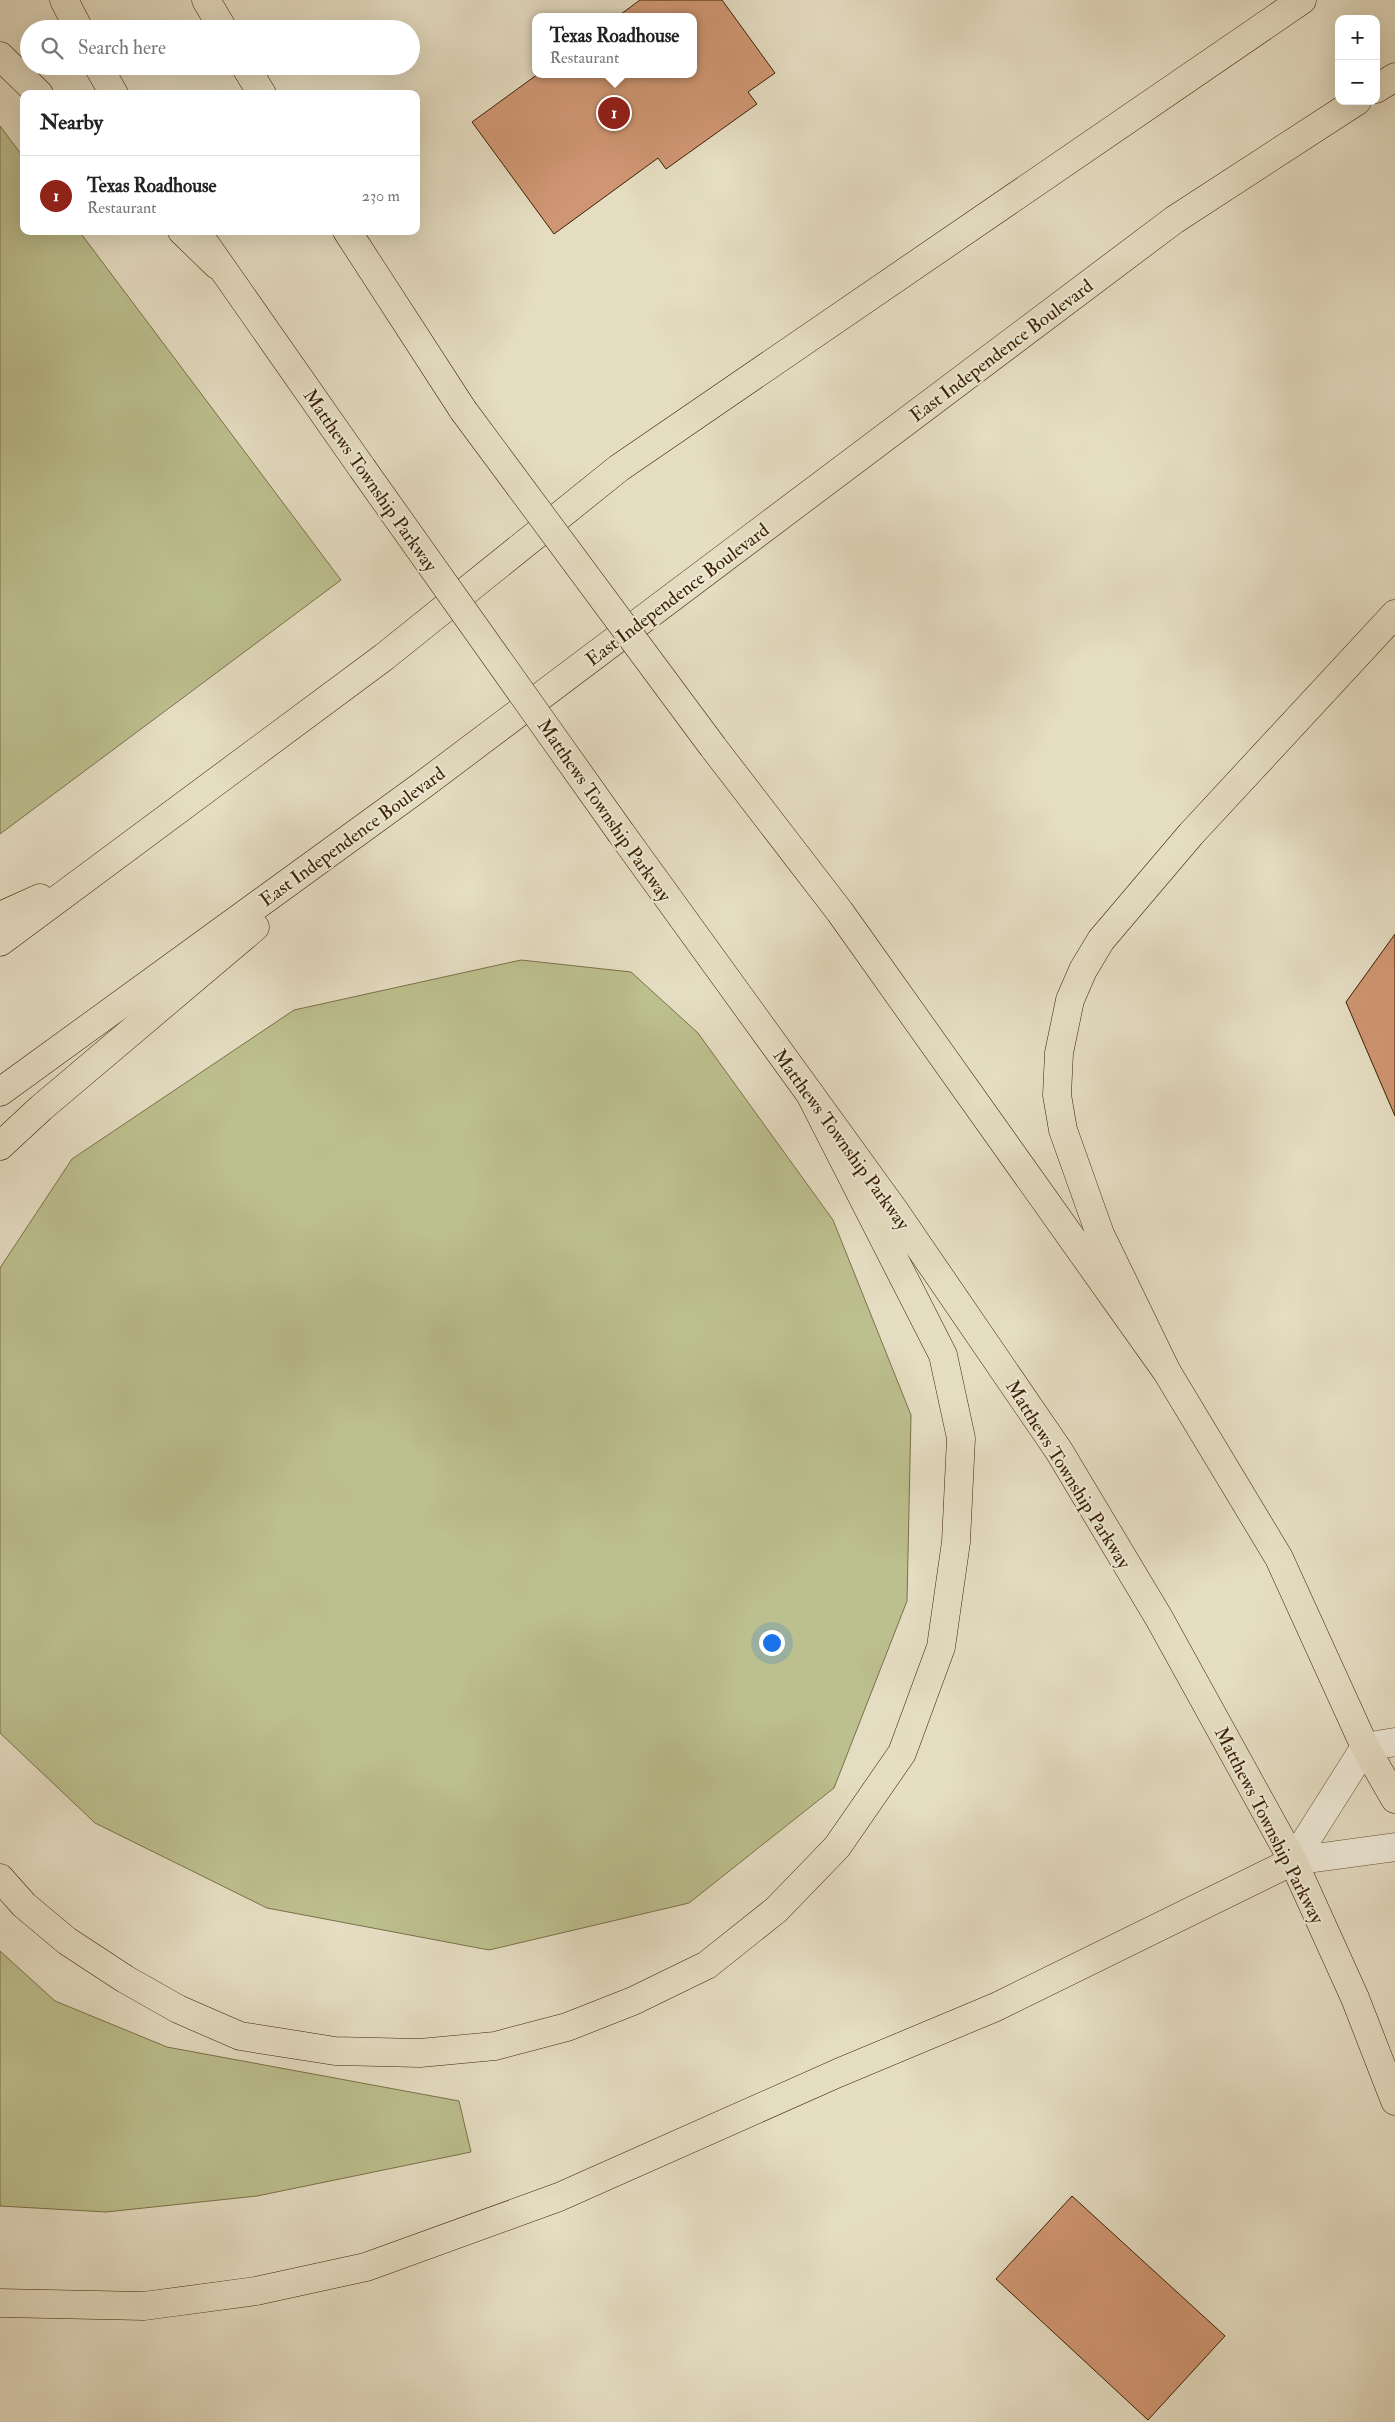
<!DOCTYPE html>
<meta charset="utf-8">
<style>
:root{--surface:#fff;--page:#f2f2f2;--text:#222;--muted:#767676;--line:#e0e0e0;--accent:#8f2418}
body{margin:0;font-family:"IM FELL Double Pica",serif;background:var(--page);color:var(--text)}
.controls{position:absolute;right:15px;top:15px;display:grid;overflow:hidden;border-radius:10px;box-shadow:0 5px 20px #0002}
.controls button{width:45px;height:45px;display:grid;place-items:center;padding:0;border:0;border-bottom:1px solid var(--line);background:var(--surface);color:var(--text);font:25px sans-serif}
.you{position:absolute;left:771px;top:1642px;width:18px;height:18px;margin:-12px;border:4px solid #fff;border-radius:50%;background:#1a73e8;box-shadow:0 0 0 8px #1a73e833}
.badge{display:grid;place-items:center;width:32px;height:32px;border-radius:50%;background:var(--accent);color:#fff;font-size:16px;font-weight:700}
.pin{position:absolute;translate:-50% -50%;border:2px solid #fff;box-shadow:0 1px 5px #0006}
.popup{position:absolute;left:532px;top:13px;width:165px;height:65px;box-sizing:border-box;display:grid;place-content:center;border-radius:10px;background:var(--surface);filter:drop-shadow(0 1px 4px #0005);font-size:16px;white-space:nowrap;color:var(--muted)}
.popup b{font-size:19px;color:var(--text)}
.popup::after{content:'';position:absolute;left:50%;top:100%;margin-left:-10px;border:10px solid transparent;border-top-color:var(--surface)}
.list{margin:0;padding:0;list-style:none}
h2{display:flex;justify-content:space-between;align-items:center;height:65px;margin:0;padding:0 20px;font-size:21px}
h2 small{font-size:16px;font-weight:400;color:var(--muted)}
.list li{display:grid;grid-template-columns:32px 1fr auto;gap:15px;align-items:center;box-sizing:border-box;height:80px;padding:0 20px;border-top:1px solid var(--line)}
.list b{display:block;font-size:19px;white-space:nowrap}
.list p{margin:0;font-size:16px;white-space:nowrap;color:var(--muted)}
.list em{font-size:16px;font-style:normal;color:var(--muted)}
.icon{flex:none;width:28px;height:28px;fill:none;stroke:currentColor;stroke-width:2;stroke-linecap:round;stroke-linejoin:round}
.map{position:relative;flex:none;width:1395px;height:2422px;overflow:hidden}
.search{position:absolute;background:var(--surface);box-shadow:0 5px 20px #0002;left:20px;top:20px;width:400px;height:55px;display:flex;align-items:center;gap:12px;box-sizing:border-box;padding:0 18px;border-radius:28px;color:var(--muted);font-size:19px}
.panel{position:absolute;background:var(--surface);box-shadow:0 5px 20px #0002;left:20px;top:90px;width:400px;height:145px;border-radius:10px}
.map>svg:first-child{display:block}
.green{fill:#bcbf8e;stroke:#7c7048}
.building{fill:#cf9673;stroke:#3b2101}
.lines{fill:none;stroke-linecap:round;stroke-linejoin:round}
.minor-casing{stroke:#665031;stroke-width:29}
.major-casing{stroke:#3b2101;stroke-width:29}
.highway-casing{stroke:#3b2101;stroke-width:29}
.minor{stroke:#eee9d7;stroke-width:28}
.major{stroke:#e5ddc2;stroke-width:28}
.highway{stroke:#e5ddc2;stroke-width:28}
.major-bridge-casing{stroke:#3b2101;stroke-width:29;stroke-linecap:butt}
.major-bridge{stroke:#e5ddc2;stroke-width:28}
.labels{text-anchor:middle;stroke-width:4;stroke-linejoin:round;paint-order:stroke}
.street-label{font-size:19px;fill:#3b2101;stroke:#eee9d7}
</style>
<div class="map">
<svg width="1395" height="2422" viewBox="0 0 1395 2422">
<rect width="100%" height="100%" fill="#e5ddc2"/>
<filter id="stains"><feTurbulence type="fractalNoise" baseFrequency=".004" numOctaves="4"/><feColorMatrix values="0 0 0 0 .2 0 0 0 0 .09 0 0 0 0 .02 0 0 0 .5 -.17"/></filter>
<radialGradient id="worn" r=".72"><stop offset=".6" stop-color="#630" stop-opacity="0"/><stop offset="1" stop-color="#630" stop-opacity=".3"/></radialGradient>
<!-- green -->
<g class="green">
<path d="M0 126 24 158V231H79L341 580 0 834Z"/>
<path d="M521 960 631 972 698 1033 833 1220 911 1415 907 1601 834 1788 689 1903 489 1950 267 1908 95 1823 0 1733V1268L72 1159 294 1010Z"/>
<path d="M0 1951 55 2001 167 2047 459 2101 471 2152 257 2196 106 2212 0 2206Z"/>
</g>
<!-- building -->
<g class="building">
<path d="M640 0H722L775 73 748 92 757 104 666 169 658 158 554 234 472 122 538 74H693V17H617Z"/>
<path d="M1395 934V1116L1346 1002Z"/>
<path d="M1072 2196 1225 2336 1148 2420 996 2279Z"/>
</g>
<g class="lines">
<defs>
<g id="minor">
<path d="M1293 1861 1365 1747 1395 1742"/>
<path d="M1293 1861 1395 1847"/>
</g>
<g id="major">
<path d="M64 0 79 29"/>
<path d="M206 0 223 29"/>
<path d="M98 66 114 94"/>
<path d="M245 66 262 94"/>
<path d="M347 231 463 410"/>
<path d="M206 245 362 468"/>
<path d="M713 747 840 912 1167 1372 1279 1558 1365 1747 1395 1799"/>
<path d="M621 833 894 1210 1059 1451 1159 1618 1293 1861 1355 1998 1395 2101"/>
</g>
<g id="highway">
<path d="M0 56 39 94"/>
<path d="M1376 89 1395 77"/>
<path d="M182 231 217 265"/>
<path d="M0 916 40 898"/>
<path d="M0 942 384 657 619 468 1302 0"/>
<path d="M0 1092 424 784 1174 220 1357 101"/>
<path d="M0 1146 41 1108 255 927"/>
<path d="M1167 1372 1100 1234 1063 1130 1057 1095 1059 1053 1070 1000 1083 970 1101 940 1191 834 1395 614"/>
<path d="M0 1878 24 1905 67 1941 125 1979 178 2009 240 2036 335 2051 420 2053 495 2046 567 2027 633 2001 707 1965 776 1910 837 1847 902 1753 941 1647 956 1542 961 1438 943 1355 810 1094"/>
<path d="M0 2303 144 2306 256 2291 366 2267 559 2197 838 2073 996 2007 1293 1861"/>
</g>
</defs>
<!-- minor casing -->
<use href="#minor" class="minor-casing"/>
<!-- major casing -->
<use href="#major" class="major-casing"/>
<!-- highway casing -->
<use href="#highway" class="highway-casing"/>
<!-- minor -->
<use href="#minor" class="minor"/>
<!-- major -->
<use href="#major" class="major"/>
<!-- highway -->
<use href="#highway" class="highway"/>
<defs>
<g id="major-bridge">
<path d="M463 410 713 747"/>
<path d="M362 468 621 833"/>
</g>
</defs>
<!-- major-bridge casing -->
<use href="#major-bridge" class="major-bridge-casing"/>
<!-- major-bridge -->
<use href="#major-bridge" class="major-bridge"/>
</g>
<g class="labels">
<!-- street labels -->
<g class="street-label">
<text transform="translate(1001 350) rotate(-37)" y="7">East Independence Boulevard</text>
<text transform="translate(371 480) rotate(55)" y="7">Matthews Township Parkway</text>
<text transform="translate(677 594) rotate(-37)" y="7">East Independence Boulevard</text>
<text transform="translate(605 810) rotate(55)" y="7">Matthews Township Parkway</text>
<text transform="translate(352 836) rotate(-36)" y="7">East Independence Boulevard</text>
<text transform="translate(842 1139) rotate(54)" y="7">Matthews Township Parkway</text>
<text transform="translate(1069 1474) rotate(58)" y="7">Matthews Township Parkway</text>
<text transform="translate(1270 1825) rotate(63)" y="7">Matthews Township Parkway</text>
</g>
</g>
<rect width="100%" height="100%" filter="url(#stains)"/>
<rect width="100%" height="100%" fill="url(#worn)"/>
</svg>
<div class="controls">
<button>+</button>
<button>−</button>
</div>
<div class="you"></div>
<div class="pin badge" style="left:614px;top:113px">1</div>
<div class="popup"><b>Texas Roadhouse</b>Restaurant</div>
<div class="search"><svg class="icon" aria-label="search" viewBox="0 0 24 24"><circle cx="10" cy="10" r="6"/><path d="M15 15l6 6"/></svg>Search here</div>
<section class="panel">
<h2>Nearby<small></small></h2>
<ul class="list">
<li><span class="badge">1</span><div><b>Texas Roadhouse</b><p>Restaurant</p></div><em>230 m</em></li>
</ul>
</section>
</div>
